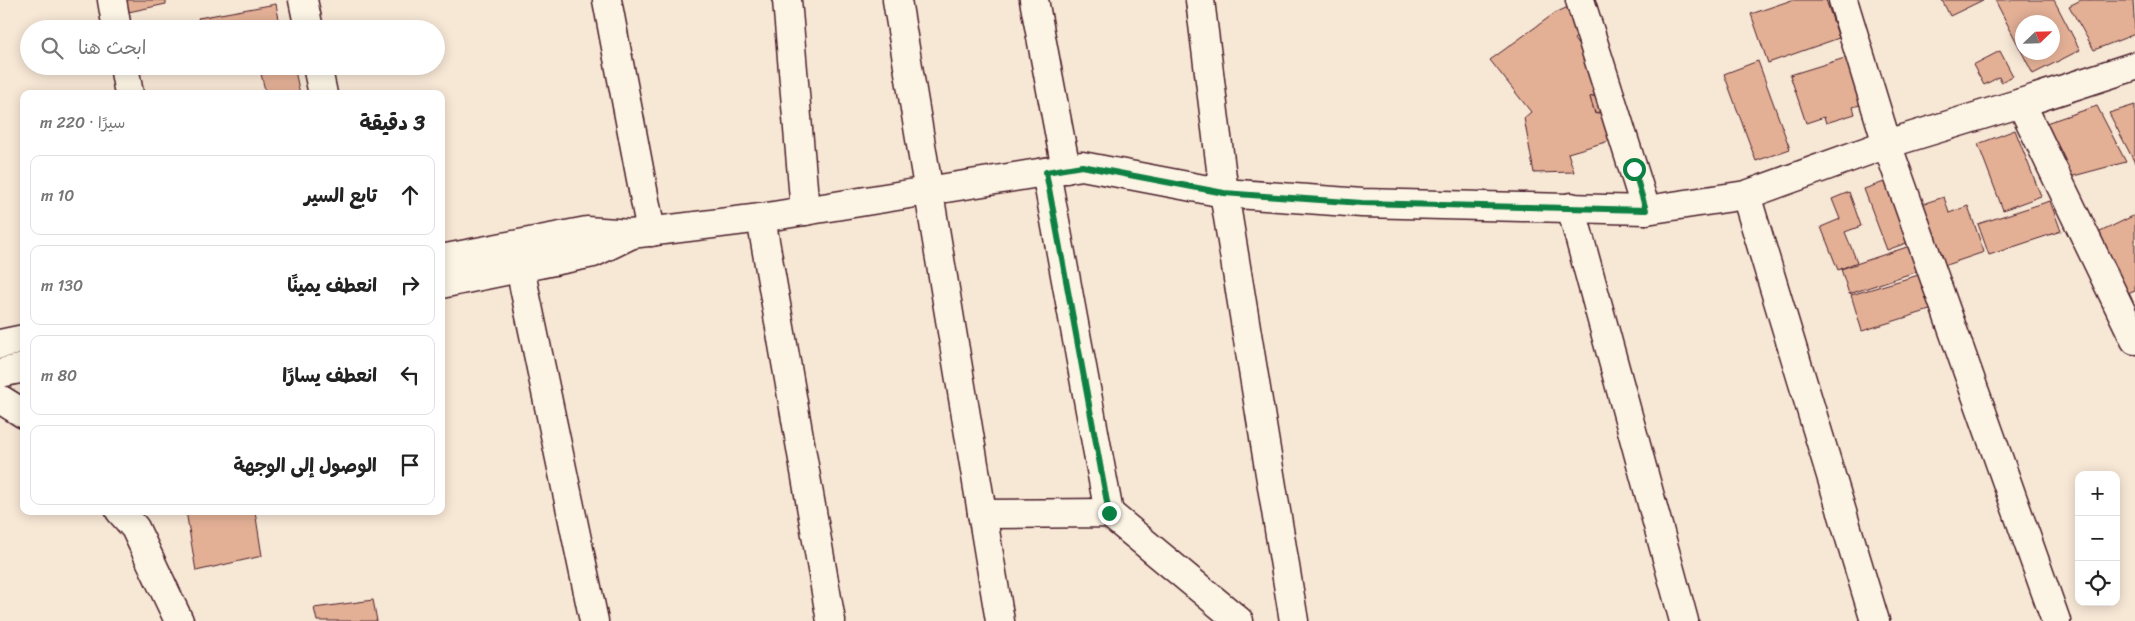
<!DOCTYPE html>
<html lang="ar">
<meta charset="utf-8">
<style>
:root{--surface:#fff;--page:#f6f6f6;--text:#222;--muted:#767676;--line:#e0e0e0}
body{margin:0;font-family:Sriracha,"Playpen Sans Arabic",sans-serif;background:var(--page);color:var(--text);direction:rtl}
.controls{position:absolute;right:15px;bottom:15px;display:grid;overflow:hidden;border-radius:10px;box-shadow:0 2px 12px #0003}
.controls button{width:45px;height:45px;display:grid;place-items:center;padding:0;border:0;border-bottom:1px solid var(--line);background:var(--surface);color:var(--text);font:25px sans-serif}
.compass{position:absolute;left:2015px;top:15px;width:45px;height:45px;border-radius:50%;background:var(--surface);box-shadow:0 2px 12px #0003;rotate:67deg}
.stop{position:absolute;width:15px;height:15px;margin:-11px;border:4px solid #0b8043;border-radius:50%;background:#fff}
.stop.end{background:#0b8043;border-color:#fff;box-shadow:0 1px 5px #0008}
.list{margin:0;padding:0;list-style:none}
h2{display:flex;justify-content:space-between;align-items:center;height:65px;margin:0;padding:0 20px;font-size:21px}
h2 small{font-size:16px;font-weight:400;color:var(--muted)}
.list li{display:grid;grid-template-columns:32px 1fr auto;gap:15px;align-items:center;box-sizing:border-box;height:80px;margin:0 10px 10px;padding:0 10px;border:1px solid var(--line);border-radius:10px}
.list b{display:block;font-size:19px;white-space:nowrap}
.list em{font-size:16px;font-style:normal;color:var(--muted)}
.icon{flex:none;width:28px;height:28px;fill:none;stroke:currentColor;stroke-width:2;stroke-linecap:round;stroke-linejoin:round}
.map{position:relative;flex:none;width:2135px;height:621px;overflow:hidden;direction:ltr}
.search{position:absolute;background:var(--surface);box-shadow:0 2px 12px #0003;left:20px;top:20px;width:425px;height:55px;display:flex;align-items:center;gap:12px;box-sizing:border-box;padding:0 18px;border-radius:28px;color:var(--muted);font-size:19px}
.panel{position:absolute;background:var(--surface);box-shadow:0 2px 12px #0003;left:20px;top:90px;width:425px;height:425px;border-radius:10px;direction:rtl}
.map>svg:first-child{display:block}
.building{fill:#e3b096;stroke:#4a1f2b;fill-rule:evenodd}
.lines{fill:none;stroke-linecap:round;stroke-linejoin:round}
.minor-casing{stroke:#4a1f2b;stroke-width:31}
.tertiary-casing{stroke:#4a1f2b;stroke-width:31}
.secondary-casing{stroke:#4a1f2b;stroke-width:31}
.minor{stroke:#fcf5e5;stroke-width:28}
.tertiary{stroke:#fcf5e5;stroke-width:28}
.secondary{stroke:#fcf5e5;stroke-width:28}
.route{stroke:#0b8043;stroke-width:6}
</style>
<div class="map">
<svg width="2135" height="621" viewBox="0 0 2135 621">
<rect width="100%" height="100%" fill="#f7e7d5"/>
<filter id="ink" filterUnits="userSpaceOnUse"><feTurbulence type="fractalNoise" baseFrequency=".02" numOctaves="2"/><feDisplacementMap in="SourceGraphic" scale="10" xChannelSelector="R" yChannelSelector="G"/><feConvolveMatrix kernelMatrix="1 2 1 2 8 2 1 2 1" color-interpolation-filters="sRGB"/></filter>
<g filter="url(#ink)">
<!-- building -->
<g class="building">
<path d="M117 0H166V4L119 14Z"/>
<path d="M1792 0H1826L1839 38 1768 63 1751 14Z"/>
<path d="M1942 0H1983L1950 16Z"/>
<path d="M1995 0H2054L2080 50 2033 74ZM2022 22H2052V52H2022Z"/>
<path d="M2081 0H2133L2135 34 2094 50 2069 6Z"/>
<path d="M276 4 281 29H201L198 18Z"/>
<path d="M1568 7 1579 35 1574 39 1595 70 1602 93 1590 97 1595 114 1607 110 1616 139 1568 153 1574 172 1534 173 1524 118 1531 112 1490 60 1555 13Z"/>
<path d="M2000 51 2013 76 2001 82 1999 77 1984 85 1973 65Z"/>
<path d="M1848 57 1863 104 1853 107 1855 114 1826 123 1824 117 1806 123 1790 75Z"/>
<path d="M1758 61 1790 149 1756 161 1724 74Z"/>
<path d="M259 66H294L300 94H266Z"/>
<path d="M1601 94 1606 110 1595 113 1590 97Z"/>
<path d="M2135 105V163L2109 113Z"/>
<path d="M2097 106 2126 162 2066 178 2040 125Z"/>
<path d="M2015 130 2041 196 2003 210 1978 144Z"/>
<path d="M1890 180 1912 241 1887 250 1864 189Z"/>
<path d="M1849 192 1861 226 1845 232 1857 262 1838 270 1821 227 1840 219 1832 199Z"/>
<path d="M1944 197 1949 213 1968 206 1984 252 1943 266 1922 204Z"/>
<path d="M2050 201 2061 231 1989 255 1978 224Z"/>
<path d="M2135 215V291L2125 295 2096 234Z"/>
<path d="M1910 246 1918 271 1849 294 1841 269Z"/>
<path d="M1922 274 1933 309 1862 331 1851 295Z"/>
<path d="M186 511H255L262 556 196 571Z"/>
<path d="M373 600 377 621H317L314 608Z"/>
</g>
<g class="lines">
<defs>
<g id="minor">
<path d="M112 0 117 29"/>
<path d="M303 0 309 29"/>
<path d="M607 0 651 232"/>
<path d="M787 0 805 211"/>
<path d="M897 0 1000 621"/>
<path d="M1034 0 1066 169"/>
<path d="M1200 0 1224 193 1294 621"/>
<path d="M1580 0 1646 210"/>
<path d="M1843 0 1887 144 2056 621"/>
<path d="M124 66 129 94"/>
<path d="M317 66 323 94"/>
<path d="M2021 103 2135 340"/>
<path d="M1046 172 1109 513"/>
<path d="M1746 195 1875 621"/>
<path d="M1571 207 1684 621"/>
<path d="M761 218 831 621"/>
<path d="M520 268 594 621"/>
<path d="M982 514 1109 513 1239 621"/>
</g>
<g id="tertiary">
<path d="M0 399 24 414"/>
<path d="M120 511 135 528 179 621"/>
</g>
<g id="secondary">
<path d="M441 259 587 231 631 234 761 218 1082 166 1224 193 1362 203 1646 210 1746 195 1887 144 2021 103 2135 66"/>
<path d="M441 284 593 253 630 235"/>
<path d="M0 344 24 339"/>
<path d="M0 373 24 368"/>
</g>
</defs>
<!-- minor casing -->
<use href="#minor" class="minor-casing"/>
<!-- tertiary casing -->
<use href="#tertiary" class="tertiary-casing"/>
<!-- secondary casing -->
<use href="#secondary" class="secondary-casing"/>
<!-- minor -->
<use href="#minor" class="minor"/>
<!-- tertiary -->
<use href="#tertiary" class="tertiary"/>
<!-- secondary -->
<use href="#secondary" class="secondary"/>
</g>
</g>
<g class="lines" filter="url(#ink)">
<!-- route -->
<path class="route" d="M1109 513 1046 172 1082 166 1224 193 1362 203 1646 210 1634 169"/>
</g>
</svg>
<div class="controls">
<button>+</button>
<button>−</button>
<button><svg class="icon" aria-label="locate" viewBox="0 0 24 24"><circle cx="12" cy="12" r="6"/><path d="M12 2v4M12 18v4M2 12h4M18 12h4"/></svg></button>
</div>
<svg class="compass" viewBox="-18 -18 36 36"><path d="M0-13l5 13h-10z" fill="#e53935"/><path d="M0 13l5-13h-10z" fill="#767676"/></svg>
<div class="stop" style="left:1634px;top:169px"></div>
<div class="stop end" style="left:1109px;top:513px"></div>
<div class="search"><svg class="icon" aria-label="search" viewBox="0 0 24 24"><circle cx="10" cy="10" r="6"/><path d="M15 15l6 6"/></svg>ابحث هنا</div>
<section class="panel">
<h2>3 دقيقة<small>سيرًا · 220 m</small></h2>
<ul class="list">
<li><svg class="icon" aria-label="ahead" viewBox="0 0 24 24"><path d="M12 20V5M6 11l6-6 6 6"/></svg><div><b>تابع السير</b></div><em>10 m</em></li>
<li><svg class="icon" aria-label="right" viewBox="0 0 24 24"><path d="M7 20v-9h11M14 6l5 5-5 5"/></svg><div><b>انعطف يمينًا</b></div><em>130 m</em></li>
<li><svg class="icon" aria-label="left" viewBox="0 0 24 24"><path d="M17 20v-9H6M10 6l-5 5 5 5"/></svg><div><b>انعطف يسارًا</b></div><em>80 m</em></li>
<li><svg class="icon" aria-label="arrive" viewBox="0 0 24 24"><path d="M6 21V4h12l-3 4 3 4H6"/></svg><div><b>الوصول إلى الوجهة</b></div></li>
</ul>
</section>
</div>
